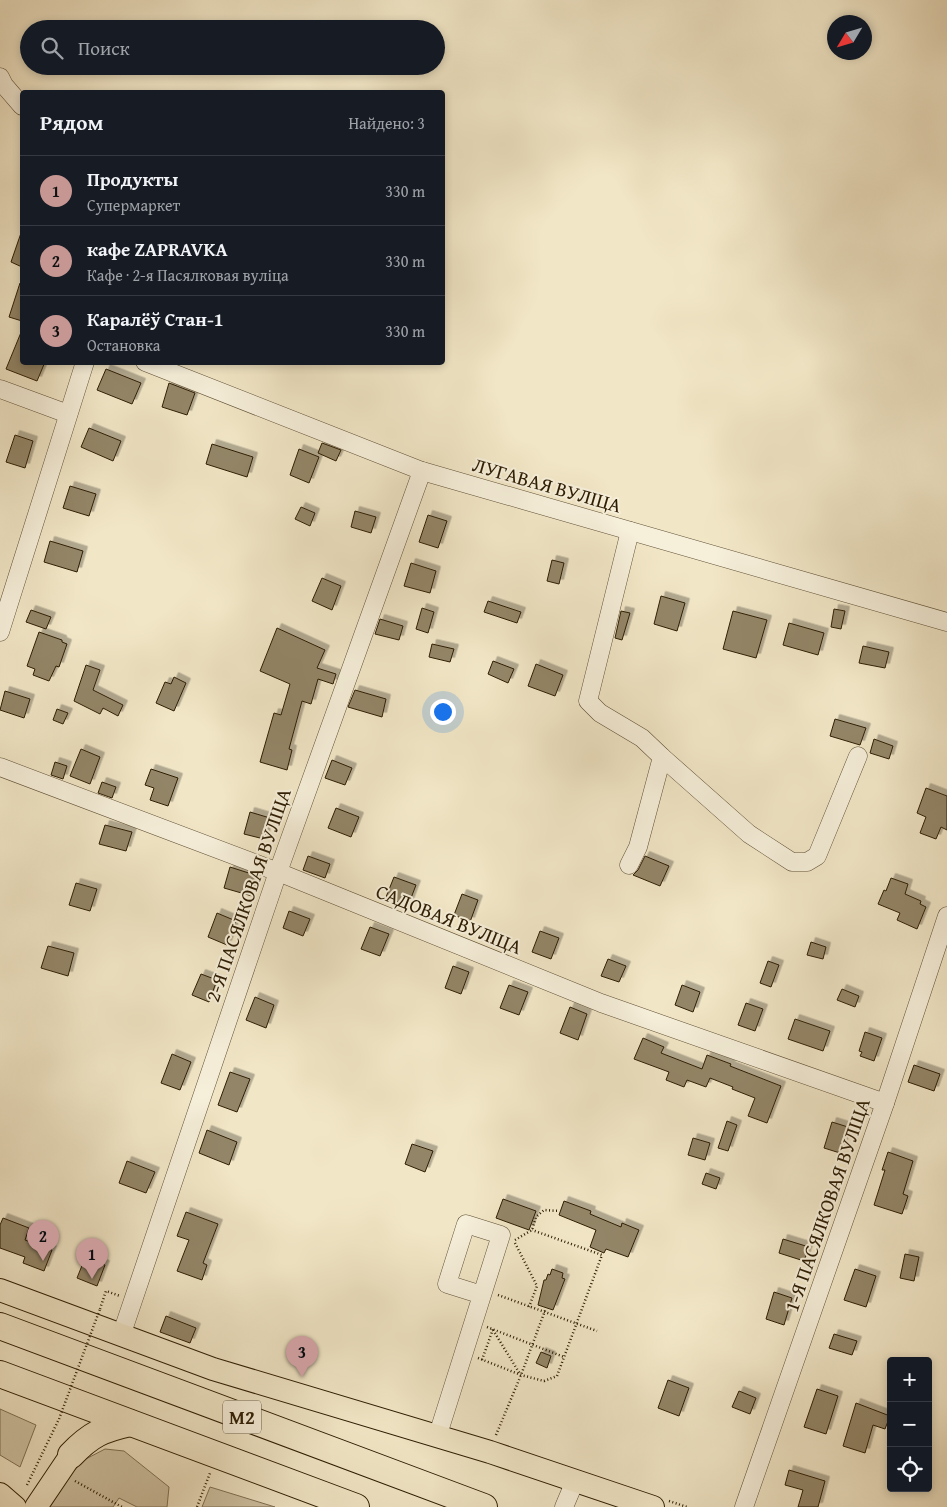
<!DOCTYPE html>
<html lang="ru">
<meta charset="utf-8">
<style>
:root{--surface:#171b24;--page:#20242c;--text:#f1f3f6;--muted:#9ea1a6;--line:#363941;--accent:#c59692}
body{margin:0;font-family:"Gentium Book Plus",serif;background:var(--page);color:var(--text)}
.controls{position:absolute;right:15px;bottom:15px;display:grid;overflow:hidden;border-radius:5px;box-shadow:0 2px 8px #0003}
.controls button{width:45px;height:45px;display:grid;place-items:center;padding:0;border:0;border-bottom:1px solid var(--line);background:var(--surface);color:var(--text);font:25px sans-serif}
.compass{position:absolute;left:827px;top:15px;width:45px;height:45px;border-radius:50%;background:var(--surface);box-shadow:0 2px 8px #0003;rotate:232deg}
.you{position:absolute;left:442px;top:711px;width:18px;height:18px;margin:-12px;border:4px solid #fff;border-radius:50%;background:#1a73e8;box-shadow:0 0 0 8px #1a73e833}
.badge{display:grid;place-items:center;width:32px;height:32px;border-radius:50%;background:var(--accent);color:#111;font-size:16px;font-weight:700}
.pin{position:absolute;translate:-50% -41px;filter:drop-shadow(0 1px 2px #0008)}
.pin::after{content:'';position:absolute;top:26px;width:18px;height:15px;background:inherit;clip-path:polygon(0 0,100% 0,50% 100%)}
.list{margin:0;padding:0;list-style:none}
h2{display:flex;justify-content:space-between;align-items:center;height:65px;margin:0;padding:0 20px;font-size:21px}
h2 small{font-size:16px;font-weight:400;color:var(--muted)}
.list li{display:grid;grid-template-columns:32px 1fr auto;gap:15px;align-items:center;box-sizing:border-box;height:70px;padding:0 20px;border-top:1px solid var(--line)}
.list b{display:block;font-size:19px;white-space:nowrap}
.list p{margin:0;font-size:16px;white-space:nowrap;color:var(--muted)}
.list em{font-size:16px;font-style:normal;color:var(--muted)}
.icon{flex:none;width:28px;height:28px;fill:none;stroke:currentColor;stroke-width:2;stroke-linecap:round;stroke-linejoin:round}
.map{position:relative;flex:none;width:947px;height:1507px;overflow:hidden}
.search{position:absolute;background:var(--surface);box-shadow:0 2px 8px #0003;left:20px;top:20px;width:425px;height:55px;display:flex;align-items:center;gap:12px;box-sizing:border-box;padding:0 18px;border-radius:28px;color:var(--muted);font-size:19px}
.panel{position:absolute;background:var(--surface);box-shadow:0 2px 8px #0003;left:20px;top:90px;width:425px;height:275px;border-radius:5px}
.map>svg:first-child{display:block}
.green{fill:#d0c4a5;stroke:#7f7054}
.building{fill:#938668;stroke:#2e1d03;filter:url(#shadow)}
.lines{fill:none;stroke-linecap:round;stroke-linejoin:round}
.minor-casing{stroke:#5f4f34;stroke-width:19}
.major-casing{stroke:#2e1d03;stroke-width:24}
.highway-casing{stroke:#2e1d03;stroke-width:28}
.path{stroke:#2e1d03;stroke-width:2.5;stroke-dasharray:1 2.5;stroke-linecap:butt}
.minor{stroke:#f6efda;stroke-width:18}
.major{stroke:#f1e6c6;stroke-width:22}
.highway{stroke:#f1e6c6;stroke-width:26}
.path-bridge{stroke:#2e1d03;stroke-width:2.5;stroke-dasharray:1 2.5;stroke-linecap:butt}
.labels{text-anchor:middle;stroke-width:4;stroke-linejoin:round;paint-order:stroke}
.shield{fill:#f6efda;stroke:#6a5c44;stroke-width:1}
.shield-label{font-size:19px;font-weight:bold;fill:#2e1d03}
.street-label{font-size:20px;fill:#2e1d03;stroke:#f6efda}
</style>
<div class="map">
<svg width="947" height="1507" viewBox="0 0 947 1507">
<defs>
<filter id="shadow"><feDropShadow dx="4.5" dy="-4.5" stdDeviation="0" flood-color="#0004"/></filter>
</defs>
<rect width="100%" height="100%" fill="#f1e6c6"/>
<filter id="stains"><feTurbulence type="fractalNoise" baseFrequency=".004" numOctaves="4"/><feColorMatrix values="0 0 0 0 .2 0 0 0 0 .09 0 0 0 0 .02 0 0 0 .5 -.17"/></filter>
<radialGradient id="worn" r=".72"><stop offset=".6" stop-color="#630" stop-opacity="0"/><stop offset="1" stop-color="#630" stop-opacity=".3"/></radialGradient>
<!-- green -->
<g class="green">
<path d="M0 1409 36 1425 20 1467 0 1455Z"/>
<path d="M105 1449 124 1451 169 1487 167 1507H137L119 1498 113 1507H49L59 1489 82 1461Z"/>
<path d="M210 1487 275 1507H202Z"/>
</g>
<!-- building -->
<g class="building">
<path d="M21 233 22 234V267L11 262Z"/>
<path d="M20 283H22V321L9 317Z"/>
<path d="M22 330V362H45L37 381 6 369Z"/>
<path d="M106 369 141 383 132 404 97 390Z"/>
<path d="M169 383 195 393 187 415 162 407Z"/>
<path d="M89 428 121 441 113 461 81 447Z"/>
<path d="M15 435 33 441 25 468 6 462Z"/>
<path d="M322 443 341 450 336 461 318 453Z"/>
<path d="M212 444 253 457 247 477 206 464Z"/>
<path d="M299 449 319 457 309 483 290 475Z"/>
<path d="M70 486 96 494 89 516 63 508Z"/>
<path d="M301 507 315 513 310 526 295 519Z"/>
<path d="M355 511 376 517 371 533 351 527Z"/>
<path d="M428 515 447 521 438 548 419 542Z"/>
<path d="M50 541 83 551 77 572 44 562Z"/>
<path d="M552 560 564 563 559 584 547 581Z"/>
<path d="M411 563 436 571 430 593 404 586Z"/>
<path d="M322 578 341 586 332 610 312 601Z"/>
<path d="M661 596 685 603 677 631 654 624Z"/>
<path d="M488 601 521 612 517 623 484 612Z"/>
<path d="M422 608 434 612 428 633 416 629Z"/>
<path d="M834 609 845 611 841 629 831 627Z"/>
<path d="M31 610 51 617 46 629 26 622Z"/>
<path d="M621 611 630 613 622 640 615 638Z"/>
<path d="M733 611 767 620 756 658 723 649Z"/>
<path d="M380 619 403 626 399 640 375 634Z"/>
<path d="M789 623 824 633 818 655 783 645Z"/>
<path d="M277 628 325 650 317 668 336 674 333 684 318 679 311 704 302 701 289 749 292 750 287 770 260 762 274 713 281 715 290 684 260 671Z"/>
<path d="M39 632 62 640V642L67 644 59 667 56 666 49 681 33 675 35 669 27 666Z"/>
<path d="M432 644 454 649 450 662 429 657Z"/>
<path d="M863 646 889 652 885 668 859 663Z"/>
<path d="M493 661 514 669 508 683 488 674Z"/>
<path d="M536 664 563 675 555 696 528 686Z"/>
<path d="M86 665 100 670 93 690 123 705 118 716 103 708 100 714 74 701Z"/>
<path d="M174 677 186 683 174 711 156 703 165 682 171 684Z"/>
<path d="M355 690 386 699 382 717 348 707Z"/>
<path d="M5 691 30 699 24 718 0 710Z"/>
<path d="M57 709 68 713 63 724 53 720Z"/>
<path d="M835 719 866 728 860 745 830 736Z"/>
<path d="M874 739 893 746 889 759 870 753Z"/>
<path d="M81 749 100 757 90 784 70 776Z"/>
<path d="M332 760 352 768 345 785 325 778Z"/>
<path d="M55 762 67 766 63 779 51 775Z"/>
<path d="M151 769 178 778 168 806 150 800 154 788 145 785Z"/>
<path d="M102 782 116 787 112 798 98 793Z"/>
<path d="M926 788 947 796V830L941 827 936 839 920 833 926 817 917 813Z"/>
<path d="M336 808 359 817 351 837 328 828Z"/>
<path d="M250 812 270 818 264 839 244 834Z"/>
<path d="M105 825 132 832 126 851 99 844Z"/>
<path d="M308 856 330 864 325 878 303 870Z"/>
<path d="M645 856 669 866 660 886 633 875 638 870Z"/>
<path d="M230 867 258 876 252 896 224 888Z"/>
<path d="M394 877 416 885 408 906 386 897Z"/>
<path d="M891 878 908 884 905 894 921 901 920 904 926 907 917 929 897 920 900 913 878 904 884 890 886 891Z"/>
<path d="M76 883 97 889 90 911 69 905Z"/>
<path d="M462 894 478 900 470 922 454 915Z"/>
<path d="M289 911 310 919 303 936 283 928Z"/>
<path d="M217 913 236 921 227 945 208 937Z"/>
<path d="M370 927 389 934 380 956 361 949Z"/>
<path d="M540 931 559 938 551 959 532 952Z"/>
<path d="M811 942 826 947 823 959 807 955Z"/>
<path d="M48 946 74 953 68 976 41 968Z"/>
<path d="M608 959 626 966 619 982 601 976Z"/>
<path d="M768 961 779 965 771 987 760 983Z"/>
<path d="M453 966 469 972 461 994 445 988Z"/>
<path d="M201 974 217 980 209 1002 192 995Z"/>
<path d="M509 985 528 992 519 1015 500 1008Z"/>
<path d="M682 985 700 992 693 1012 675 1005Z"/>
<path d="M842 989 859 996 855 1007 837 1000Z"/>
<path d="M255 997 274 1005 266 1028 246 1020Z"/>
<path d="M746 1003 763 1009 755 1031 738 1025Z"/>
<path d="M570 1007 587 1014 578 1040 560 1033Z"/>
<path d="M795 1019 830 1031 823 1051 788 1039Z"/>
<path d="M865 1032 882 1038 874 1061 860 1056 862 1052 859 1051Z"/>
<path d="M643 1038 664 1047 661 1053 702 1069 707 1055 731 1064 730 1066 781 1086 767 1123 748 1116 755 1098 732 1089 733 1087 710 1078 706 1087 687 1080 684 1087 666 1080 669 1072 634 1059Z"/>
<path d="M172 1054 191 1062 180 1090 161 1083Z"/>
<path d="M914 1065 940 1074 934 1091 908 1082Z"/>
<path d="M230 1072 250 1079 237 1112 218 1105Z"/>
<path d="M727 1121 737 1125 728 1151 718 1148Z"/>
<path d="M832 1122 848 1127 840 1153 824 1148Z"/>
<path d="M207 1130 237 1142 229 1165 199 1153Z"/>
<path d="M693 1138 710 1143 705 1160 688 1155Z"/>
<path d="M412 1144 433 1151 425 1172 405 1164Z"/>
<path d="M888 1152 913 1161 903 1194 908 1196 902 1214 874 1205 885 1170H882Z"/>
<path d="M127 1161 155 1172 146 1193 119 1183Z"/>
<path d="M706 1173 720 1178 716 1189 702 1184Z"/>
<path d="M503 1199 536 1211 529 1230 496 1218Z"/>
<path d="M564 1201 591 1211 590 1214 621 1227 622 1223 639 1230 628 1257 606 1249 604 1253 590 1247 596 1230 559 1215Z"/>
<path d="M186 1212 218 1224 203 1263 207 1265 202 1280 177 1271 189 1240 177 1236Z"/>
<path d="M3 1218 29 1228 25 1240 52 1250 44 1271 23 1263 25 1257 0 1248V1225Z"/>
<path d="M783 1239 809 1247 804 1261 779 1253Z"/>
<path d="M905 1254 919 1257 914 1281 900 1278Z"/>
<path d="M85 1258 105 1265 97 1286 77 1278Z"/>
<path d="M552 1269 563 1273 562 1278 565 1279 553 1310 538 1305 544 1280H546L548 1274 550 1275Z"/>
<path d="M855 1269 876 1276 866 1307 844 1300Z"/>
<path d="M774 1292 792 1298 784 1325 766 1319Z"/>
<path d="M166 1316 196 1328 190 1343 160 1332Z"/>
<path d="M834 1334 857 1341 852 1355 829 1348Z"/>
<path d="M541 1352 551 1356 547 1368 536 1363Z"/>
<path d="M668 1380 689 1388 679 1416 658 1408Z"/>
<path d="M817 1389 838 1396 826 1434 804 1427Z"/>
<path d="M739 1391 756 1398 750 1414 732 1407Z"/>
<path d="M856 1403 890 1416 885 1429 873 1425 865 1453 843 1446Z"/>
<path d="M789 1470 825 1481 818 1507H798L803 1490 785 1485Z"/>
</g>
<g class="lines">
<defs>
<g id="minor">
<path d="M0 77 4 85 22 106"/>
<path d="M145 362 422 471 947 622"/>
<path d="M0 389 68 414"/>
<path d="M0 632 85 362"/>
<path d="M662 757 749 834 792 862H807L817 856 858 756"/>
<path d="M0 767 278 872 601 1003 885 1103"/>
<path d="M629 865 638 847 662 757 642 738 600 713 588 701 630 531"/>
<path d="M121 1336 278 872 422 471"/>
<path d="M437 1436 440 1428 501 1235 466 1224 447 1284 482 1295"/>
<path d="M564 1507 575 1481"/>
<path d="M744 1507 885 1103 947 916"/>
</g>
<g id="major">
<path d="M0 1290 213 1369 490 1452 653 1507"/>
<path d="M0 1494 15 1507"/>
<path d="M36 1507 71 1455"/>
</g>
<g id="highway">
<path d="M0 1326 484 1507"/>
<path d="M0 1374 356 1507"/>
<path d="M71 1455C91 1434 103 1429 130 1423"/>
</g>
</defs>
<!-- minor casing -->
<use href="#minor" class="minor-casing"/>
<!-- major casing -->
<use href="#major" class="major-casing"/>
<!-- highway casing -->
<use href="#highway" class="highway-casing"/>
<!-- path -->
<g class="path">
<path d="M515 1240 532 1230 536 1217 544 1210 559 1211"/>
<path d="M515 1243 537 1286 529 1307"/>
<path d="M498 1295 597 1331"/>
<path d="M100 1309 106 1291 120 1296"/>
<path d="M487 1327 564 1357"/>
<path d="M493 1330 520 1374"/>
<path d="M478 1358 521 1375 544 1381 557 1376 602 1255 532 1230"/>
<path d="M482 1360 493 1329"/>
<path d="M496 1435 521 1375 546 1308"/>
<path d="M75 1481 122 1507"/>
<path d="M27 1485 59 1419"/>
<path d="M669 1501 687 1507"/>
<path d="M197 1507 210 1473"/>
</g>
<!-- minor -->
<use href="#minor" class="minor"/>
<!-- major -->
<use href="#major" class="major"/>
<!-- highway -->
<use href="#highway" class="highway"/>
<!-- path-bridge -->
<path class="path-bridge" d="M59 1419 100 1309"/>
</g>
<g class="labels">
<!-- shield labels -->
<rect class="shield" x="223" y="1400.5" width="38" height="33" rx="4"/>
<g class="shield-label">
<text x="242" y="1424">М2</text>
</g>
<!-- street labels -->
<g class="street-label">
<text transform="translate(547 485) rotate(16)" y="7">ЛУГАВАЯ ВУЛІЦА</text>
<text transform="translate(248 895) rotate(-71)" y="7">2-Я ПАСЯЛКОВАЯ ВУЛІЦА</text>
<text transform="translate(449 919) rotate(22)" y="7">САДОВАЯ ВУЛІЦА</text>
<text transform="translate(827 1205) rotate(-71)" y="7">1-Я ПАСЯЛКОВАЯ ВУЛІЦА</text>
</g>
</g>
<rect width="100%" height="100%" filter="url(#stains)"/>
<rect width="100%" height="100%" fill="url(#worn)"/>
</svg>
<div class="controls">
<button>+</button>
<button>−</button>
<button><svg class="icon" aria-label="locate" viewBox="0 0 24 24"><circle cx="12" cy="12" r="6"/><path d="M12 2v4M12 18v4M2 12h4M18 12h4"/></svg></button>
</div>
<svg class="compass" viewBox="-18 -18 36 36"><path d="M0-13l5 13h-10z" fill="#e53935"/><path d="M0 13l5-13h-10z" fill="#9ea1a6"/></svg>
<div class="you"></div>
<div class="pin badge" style="left:92px;top:1279px">1</div>
<div class="pin badge" style="left:43px;top:1261px">2</div>
<div class="pin badge" style="left:302px;top:1377px">3</div>
<div class="search"><svg class="icon" aria-label="search" viewBox="0 0 24 24"><circle cx="10" cy="10" r="6"/><path d="M15 15l6 6"/></svg>Поиск</div>
<section class="panel">
<h2>Рядом<small>Найдено: 3</small></h2>
<ul class="list">
<li><span class="badge">1</span><div><b>Продукты</b><p>Супермаркет</p></div><em>330 m</em></li>
<li><span class="badge">2</span><div><b>кафе ZAPRAVKA</b><p>Кафе · 2-я Пасялковая вуліца</p></div><em>330 m</em></li>
<li><span class="badge">3</span><div><b>Каралёў Стан-1</b><p>Остановка</p></div><em>330 m</em></li>
</ul>
</section>
</div>
